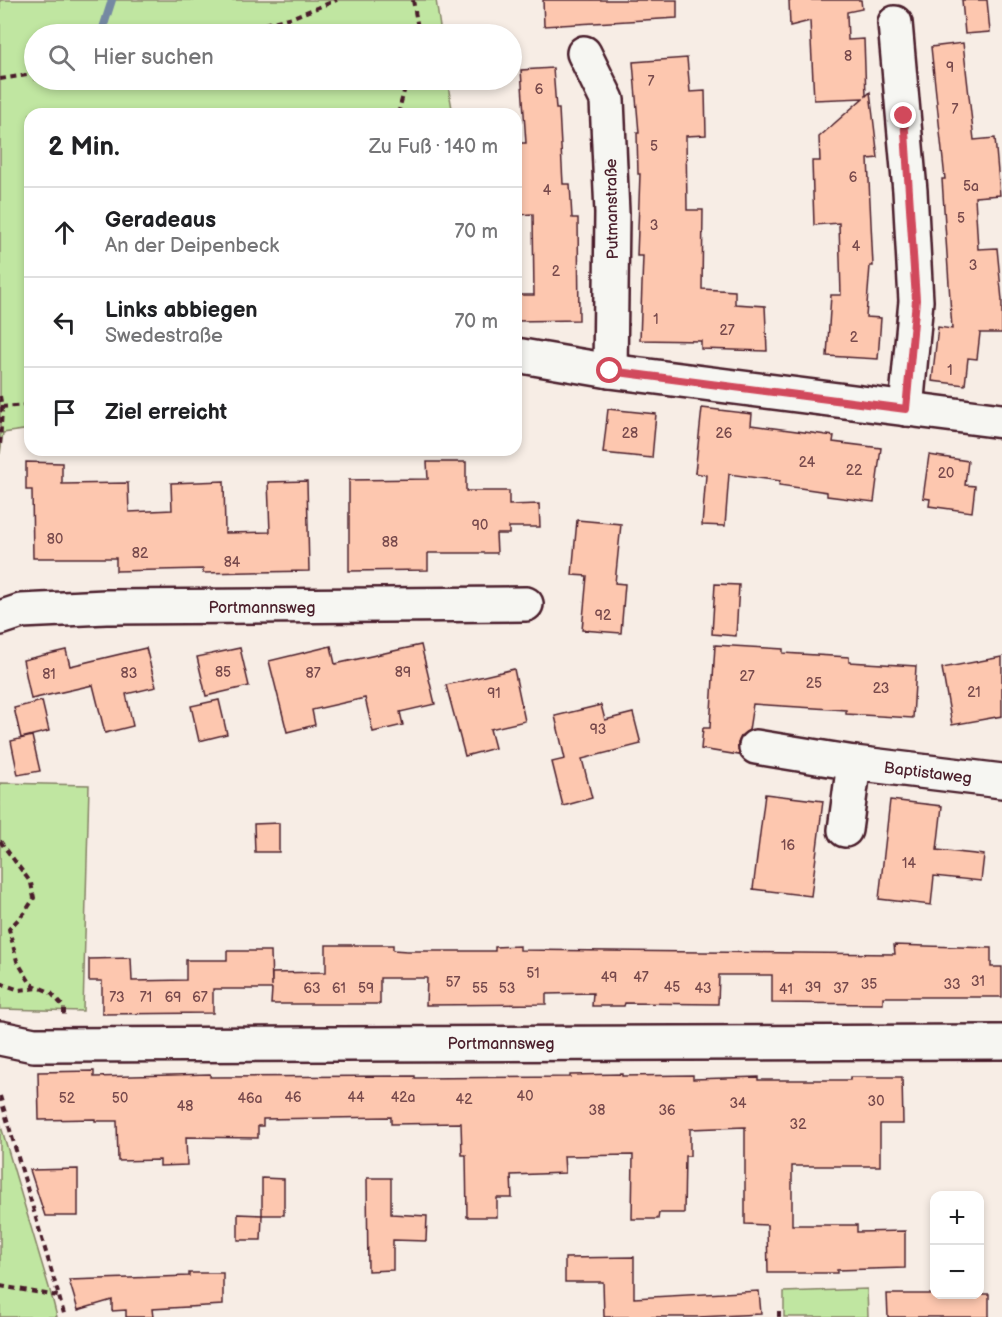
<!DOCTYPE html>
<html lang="de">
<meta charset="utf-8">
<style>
:root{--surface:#fff;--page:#f6f6f6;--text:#202124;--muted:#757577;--line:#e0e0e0}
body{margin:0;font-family:"Balsamiq Sans",sans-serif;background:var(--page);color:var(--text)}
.controls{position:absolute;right:18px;bottom:18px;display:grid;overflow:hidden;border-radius:12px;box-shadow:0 3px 9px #0003}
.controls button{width:54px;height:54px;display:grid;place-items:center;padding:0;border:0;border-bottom:2px solid var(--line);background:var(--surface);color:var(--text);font:30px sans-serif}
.stop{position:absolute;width:18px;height:18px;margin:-14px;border:4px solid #d1495b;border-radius:50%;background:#fff}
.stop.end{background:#d1495b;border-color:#fff;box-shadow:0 2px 6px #0008}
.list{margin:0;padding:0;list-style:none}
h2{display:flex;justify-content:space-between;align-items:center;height:78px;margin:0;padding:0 24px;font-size:26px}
h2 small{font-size:20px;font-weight:400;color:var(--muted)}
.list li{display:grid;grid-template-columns:39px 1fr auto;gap:18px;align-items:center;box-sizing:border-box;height:90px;padding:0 24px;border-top:2px solid var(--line)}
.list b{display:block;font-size:22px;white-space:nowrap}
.list p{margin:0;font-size:20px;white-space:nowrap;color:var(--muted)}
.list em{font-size:20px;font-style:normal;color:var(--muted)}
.icon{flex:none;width:33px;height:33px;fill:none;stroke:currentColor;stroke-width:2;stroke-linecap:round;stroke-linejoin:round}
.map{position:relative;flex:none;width:1002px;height:1317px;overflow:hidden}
.search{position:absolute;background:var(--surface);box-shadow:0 3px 9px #0003;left:24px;top:24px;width:498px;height:66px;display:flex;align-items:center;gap:15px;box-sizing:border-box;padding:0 21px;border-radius:33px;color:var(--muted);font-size:22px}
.panel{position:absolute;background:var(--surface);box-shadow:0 3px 9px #0003;left:24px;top:108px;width:498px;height:348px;border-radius:18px}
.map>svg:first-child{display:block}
.green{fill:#c0e6a1;stroke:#858266;stroke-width:1.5}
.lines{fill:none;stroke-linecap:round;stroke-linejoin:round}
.stream{stroke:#7489a2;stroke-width:8}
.building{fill:#fdc7af;stroke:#4a1f2b;stroke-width:1.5}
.minor-casing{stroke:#4a1f2b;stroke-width:38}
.path{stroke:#4a1f2b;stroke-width:4;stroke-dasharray:6 4.5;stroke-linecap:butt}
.minor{stroke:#f6f6f2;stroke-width:33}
.route{stroke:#d1495b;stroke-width:8}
.labels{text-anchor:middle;stroke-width:6;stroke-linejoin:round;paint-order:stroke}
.number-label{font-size:14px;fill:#77494c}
.street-label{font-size:16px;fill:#4a1f2b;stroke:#f6f6f2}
</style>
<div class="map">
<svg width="1002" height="1317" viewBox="0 0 1002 1317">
<rect width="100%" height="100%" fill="#f7ede5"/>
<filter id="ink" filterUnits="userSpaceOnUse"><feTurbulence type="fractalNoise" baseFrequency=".0167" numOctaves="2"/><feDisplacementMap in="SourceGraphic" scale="12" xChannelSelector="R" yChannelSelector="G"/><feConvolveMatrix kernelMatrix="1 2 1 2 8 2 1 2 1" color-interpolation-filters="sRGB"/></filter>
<g filter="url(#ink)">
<!-- green -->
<g class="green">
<path d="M0 0H436L441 34H34V80H447L453 114H30V429L3 433 0 454Z"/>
<path d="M0 783 89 785 83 1011 0 1009Z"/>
<path d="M0 1123 53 1301 57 1317H0Z"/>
<path d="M867 1289 868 1317H784V1292Z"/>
</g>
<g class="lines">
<!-- stream -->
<path class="stream" d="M103 28 112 0"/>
</g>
<!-- building -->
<g class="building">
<path d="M543 0H677V18L544 26Z"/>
<path d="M789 0H861L862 9 847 12V14L848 40 864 39 866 96 870 92 878 158 868 159 873 266H870L866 317 881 318 878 359 827 356 831 295H841L839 223 814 225 812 161H820L819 137 863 98 814 100 810 21 790 26Z"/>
<path d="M962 0H987L990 32 965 34Z"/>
<path d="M963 43 974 140 995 138 1000 195 975 197 978 249 997 248 1002 300V333H980L977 359 968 358 965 385 932 381 938 327 952 329 942 179H945L931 47Z"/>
<path d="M687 58 690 92 705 91 706 135 686 136 687 210H703L702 289 735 291V304L765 306 767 351 701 349V341L640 340 643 256H637L640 174H638L637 133H639L633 62Z"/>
<path d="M553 68 556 109H559L563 184H570L572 218H578L579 320 516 321V295H534L533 214 516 215V143H526L521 70Z"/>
<path d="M702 408 752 414 751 425 834 436 833 442 881 448 874 502 827 496V492L779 485 780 481 729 474 725 526 702 525 706 475 695 473Z"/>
<path d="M608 409 656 414 652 458 603 453Z"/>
<path d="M929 455 968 461 965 485 975 486 972 512 929 506 930 499 923 498Z"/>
<path d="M26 462 62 463V484L128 483 129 512 172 510 171 483 224 481 225 533 270 532 268 482 307 481 309 571 203 573V569L116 571V558H33L32 490H26Z"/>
<path d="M427 462H466V491H509V505L539 504 540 527H509V534H496L497 553H428V570L349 571V480L428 479Z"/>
<path d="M577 520 621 524 615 583 625 584 621 633 582 630 587 576 572 575Z"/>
<path d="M715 584 739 585 736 636 712 634Z"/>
<path d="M421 645 435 704 400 712 403 725 373 732 365 698 312 710 315 725 287 732 269 661 331 646 335 664Z"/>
<path d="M715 645 783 649V653L849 657V662L916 666 913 718 846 714V710L753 704 749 730 742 735 738 743 739 755 701 749 703 728H710Z"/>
<path d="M146 648 156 687 126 694 133 726 105 733 93 685 31 699 23 660 66 650 70 666Z"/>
<path d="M240 648 249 686 206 696 197 657Z"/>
<path d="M1002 657V716L952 725 942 668Z"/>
<path d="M514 669 525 721 490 729 495 748 465 756 446 685Z"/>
<path d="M219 700 227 734 199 741 191 706Z"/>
<path d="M42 701 49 731 21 738 14 708Z"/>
<path d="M601 705 605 720 633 713 641 744 582 759 592 798 563 806 552 762 565 759 555 716Z"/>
<path d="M32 736 40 771 18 775 11 741Z"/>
<path d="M765 794 823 801 811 896 753 889Z"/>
<path d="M890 800 942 806 937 850 984 855 981 881 934 876 931 905 879 899Z"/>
<path d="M279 823V852H255L254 824Z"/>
<path d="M326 945H393V950L407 951H495V947L520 946V950L895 954 894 945 991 948V967H1002V997H883V1004L772 1003V975H719L718 1004 625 1003 624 1006H592L593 993 546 994V1004L426 1005 427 978H380V1004H271L272 989H213V1013L102 1014V981H89V959L131 958 132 981 186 980V960H227V951H271L272 987V973L326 972Z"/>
<path d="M94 1071V1077L210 1074V1077L415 1076V1078L570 1077V1075L622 1074V1076L693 1075V1079L758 1077V1080H850V1077H902L903 1124H880V1166H792V1225H857V1232L905 1231V1268L837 1270V1273H768L767 1225 745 1224V1127L690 1129V1156H685L684 1213H659L658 1219H632L633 1155 564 1156 565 1173 511 1175 512 1198H497V1217H467L466 1155H462L461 1123 391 1124V1117L263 1119V1126H258V1138L186 1137 187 1165 160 1166V1160L118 1161 117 1121H95V1119L39 1120 38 1072Z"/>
<path d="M78 1169V1216H45L30 1170Z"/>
<path d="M262 1178 284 1179V1215H262Z"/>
<path d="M367 1178H391V1214L427 1216 426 1241 393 1240V1270L368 1271Z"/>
<path d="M238 1214 262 1215 261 1240H238Z"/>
<path d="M634 1257V1298L759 1291 761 1314 699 1317H604L603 1282H565V1258Z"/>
<path d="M189 1273H223V1305L152 1309 153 1317H126V1310L112 1311V1300L78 1310 69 1280 189 1276Z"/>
<path d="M887 1294H989V1317H888Z"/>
</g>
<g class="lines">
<defs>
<g id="minor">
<path d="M895 23 910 191 916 301 906 409"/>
<path d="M584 53 607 100 612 213 610 371"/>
<path d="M516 355 610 371 1002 421"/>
<path d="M0 618 21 611 106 607 526 604"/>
<path d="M756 747 854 763 845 830"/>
<path d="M854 763 1002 781"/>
<path d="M0 1038 34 1045 1002 1042"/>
</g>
</defs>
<!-- minor casing -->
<use href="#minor" class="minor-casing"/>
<!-- path -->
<g class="path">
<path d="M413 0 419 34"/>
<path d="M224 34 293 17 337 0"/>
<path d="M0 79 34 74"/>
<path d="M398 114 407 80"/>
<path d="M0 396 2 408 0 445"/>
<path d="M1 407 30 405"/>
<path d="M0 841 31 883 34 898 25 912 9 929 17 961 31 984 50 992 64 1007V1016"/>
<path d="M0 983 19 990 40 988"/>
<path d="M0 1096 65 1317"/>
<path d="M0 1286 58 1296"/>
<path d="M779 1311V1317"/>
</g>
<!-- minor -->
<use href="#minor" class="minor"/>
</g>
</g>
<g class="lines" filter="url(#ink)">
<!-- route -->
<path class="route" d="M610 371 906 409 916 300 904 116"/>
</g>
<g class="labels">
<!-- number labels -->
<g class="number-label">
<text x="848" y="61">8</text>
<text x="950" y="72">9</text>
<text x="651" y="86">7</text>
<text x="539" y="94">6</text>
<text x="955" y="114">7</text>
<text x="654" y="151">5</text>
<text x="853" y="182">6</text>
<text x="971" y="191">5a</text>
<text x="547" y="195">4</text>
<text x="961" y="223">5</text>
<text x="654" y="230">3</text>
<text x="856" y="251">4</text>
<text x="973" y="270">3</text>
<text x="556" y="276">2</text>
<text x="656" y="324">1</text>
<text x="727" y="335">27</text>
<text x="854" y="342">2</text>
<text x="950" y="375">1</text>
<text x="630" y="438">28</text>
<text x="724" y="438">26</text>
<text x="807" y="467">24</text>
<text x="854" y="475">22</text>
<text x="946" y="478">20</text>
<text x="480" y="530">90</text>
<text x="55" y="544">80</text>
<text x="390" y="547">88</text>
<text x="140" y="558">82</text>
<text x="232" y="567">84</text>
<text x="603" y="620">92</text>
<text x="223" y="677">85</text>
<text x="403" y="677">89</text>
<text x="129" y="678">83</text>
<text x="313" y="678">87</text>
<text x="49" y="679">81</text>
<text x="747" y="681">27</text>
<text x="814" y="688">25</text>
<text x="881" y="693">23</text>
<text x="974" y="697">21</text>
<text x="494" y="698">91</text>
<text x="598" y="734">93</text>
<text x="788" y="850">16</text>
<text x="909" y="868">14</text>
<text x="533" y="978">51</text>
<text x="609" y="982">49</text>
<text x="641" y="982">47</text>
<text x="978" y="986">31</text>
<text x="453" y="987">57</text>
<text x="869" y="989">35</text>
<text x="952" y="989">33</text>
<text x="672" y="992">45</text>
<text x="813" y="992">39</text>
<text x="312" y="993">63</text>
<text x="339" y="993">61</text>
<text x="366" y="993">59</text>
<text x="480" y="993">55</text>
<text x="507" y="993">53</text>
<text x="703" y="993">43</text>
<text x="841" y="993">37</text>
<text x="786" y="994">41</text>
<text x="117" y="1002">73</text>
<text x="146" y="1002">71</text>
<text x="173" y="1002">69</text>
<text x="200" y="1002">67</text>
<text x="525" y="1101">40</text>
<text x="293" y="1102">46</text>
<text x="356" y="1102">44</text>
<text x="403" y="1102">42a</text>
<text x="67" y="1103">52</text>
<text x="120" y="1103">50</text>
<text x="250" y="1103">46a</text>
<text x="464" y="1104">42</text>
<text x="876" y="1106">30</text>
<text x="738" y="1108">34</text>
<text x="185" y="1111">48</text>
<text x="597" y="1115">38</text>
<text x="667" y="1115">36</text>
<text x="798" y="1129">32</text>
</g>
<!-- street labels -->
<g class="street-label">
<text transform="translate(611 209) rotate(-91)" y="6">Putmanstraße</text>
<text x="262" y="613">Portmannsweg</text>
<text transform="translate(928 772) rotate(7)" y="6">Baptistaweg</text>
<text x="501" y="1049">Portmannsweg</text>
</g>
</g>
</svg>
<div class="controls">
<button>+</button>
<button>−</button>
</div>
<div class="stop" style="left:610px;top:371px"></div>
<div class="stop end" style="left:904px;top:116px"></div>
<div class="search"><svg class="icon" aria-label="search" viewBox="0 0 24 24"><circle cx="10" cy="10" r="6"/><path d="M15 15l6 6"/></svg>Hier suchen</div>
<section class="panel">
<h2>2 Min.<small>Zu Fuß · 140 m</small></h2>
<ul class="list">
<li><svg class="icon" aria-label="ahead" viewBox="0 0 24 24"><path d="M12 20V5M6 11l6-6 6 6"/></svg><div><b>Geradeaus</b><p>An der Deipenbeck</p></div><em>70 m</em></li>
<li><svg class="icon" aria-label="left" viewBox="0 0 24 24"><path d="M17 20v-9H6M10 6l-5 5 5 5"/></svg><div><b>Links abbiegen</b><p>Swedestraße</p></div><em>70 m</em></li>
<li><svg class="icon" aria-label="arrive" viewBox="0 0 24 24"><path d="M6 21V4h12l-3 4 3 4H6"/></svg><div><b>Ziel erreicht</b></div></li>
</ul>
</section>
</div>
